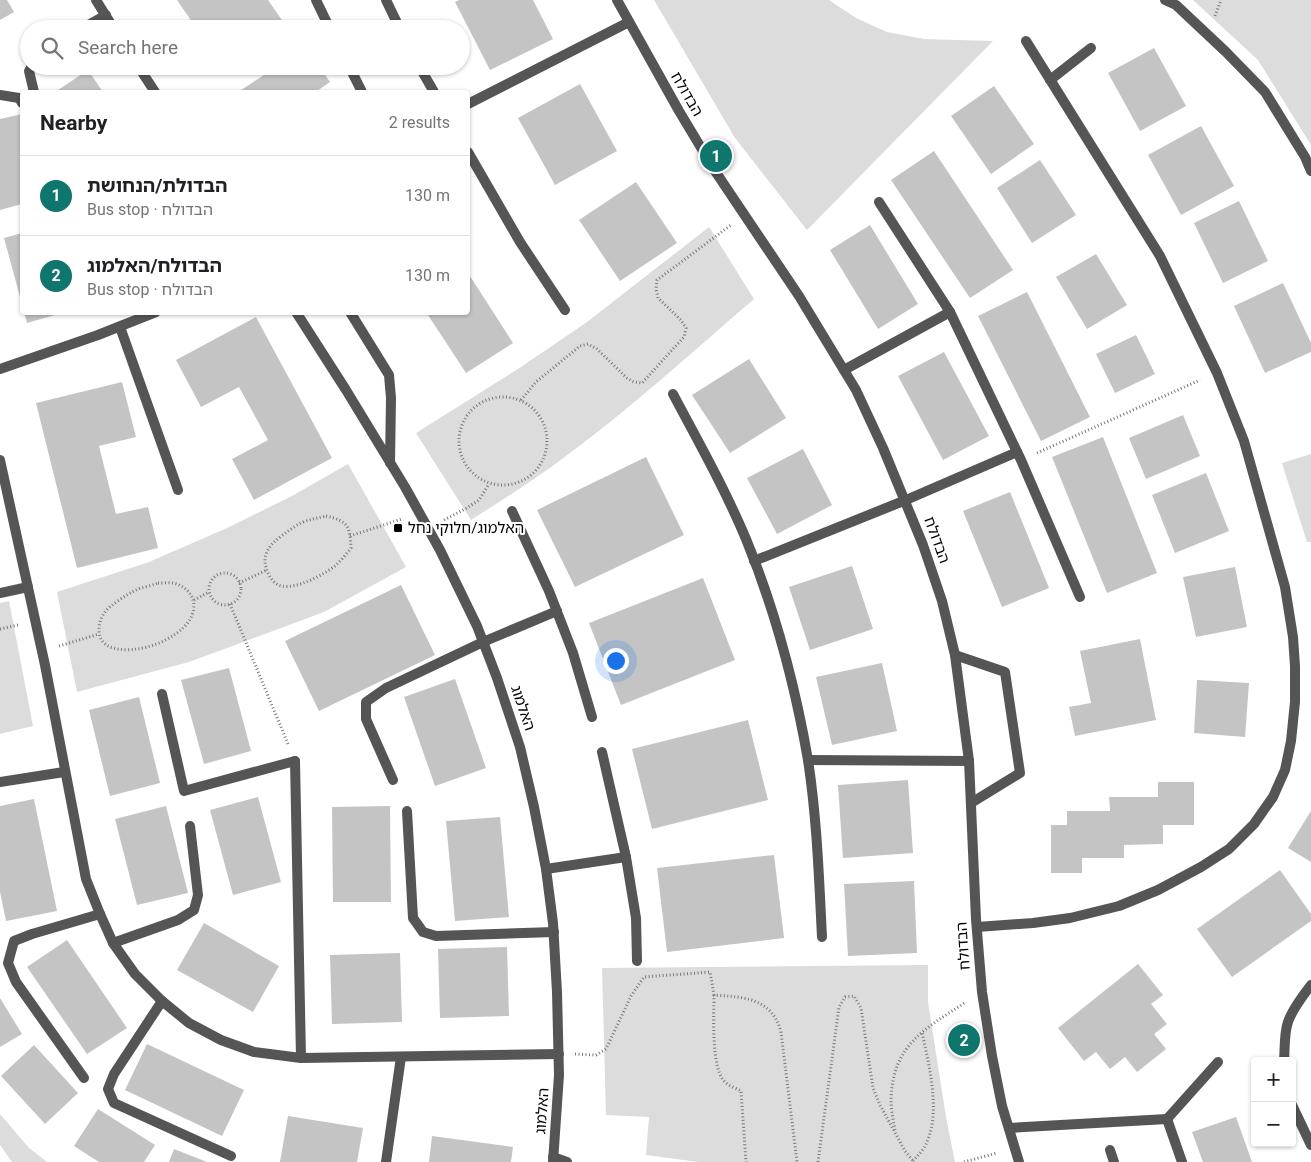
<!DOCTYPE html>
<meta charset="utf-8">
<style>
:root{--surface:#fff;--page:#f6f6f6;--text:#202124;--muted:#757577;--line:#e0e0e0;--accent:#0f766e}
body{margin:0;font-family:Roboto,"Noto Sans Hebrew",sans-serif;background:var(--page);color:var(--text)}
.controls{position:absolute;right:15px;bottom:15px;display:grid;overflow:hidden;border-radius:5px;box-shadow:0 1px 4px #0004}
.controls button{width:45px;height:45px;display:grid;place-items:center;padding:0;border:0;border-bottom:1px solid var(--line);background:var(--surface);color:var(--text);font:25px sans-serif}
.you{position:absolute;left:615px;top:660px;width:18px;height:18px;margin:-12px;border:4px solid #fff;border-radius:50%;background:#1a73e8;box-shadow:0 0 0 8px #1a73e833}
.badge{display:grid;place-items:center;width:32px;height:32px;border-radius:50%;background:var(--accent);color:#fff;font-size:16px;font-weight:700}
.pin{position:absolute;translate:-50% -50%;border:2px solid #fff;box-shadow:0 1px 5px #0006}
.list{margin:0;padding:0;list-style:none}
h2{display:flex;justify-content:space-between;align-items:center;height:65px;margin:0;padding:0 20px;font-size:21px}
h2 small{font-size:16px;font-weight:400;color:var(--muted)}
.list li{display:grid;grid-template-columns:32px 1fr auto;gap:15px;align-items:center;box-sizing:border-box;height:80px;padding:0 20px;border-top:1px solid var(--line)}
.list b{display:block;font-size:19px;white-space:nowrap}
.list p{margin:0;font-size:16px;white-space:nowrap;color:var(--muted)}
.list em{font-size:16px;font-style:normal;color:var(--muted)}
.icon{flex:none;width:28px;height:28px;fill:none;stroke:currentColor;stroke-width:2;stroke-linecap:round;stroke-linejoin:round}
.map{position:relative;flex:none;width:1311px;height:1162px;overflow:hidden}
.search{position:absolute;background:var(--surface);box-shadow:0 1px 4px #0004;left:20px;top:20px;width:450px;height:55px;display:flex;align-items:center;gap:12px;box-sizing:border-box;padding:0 18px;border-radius:28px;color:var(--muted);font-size:19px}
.panel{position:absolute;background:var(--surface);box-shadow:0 1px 4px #0004;left:20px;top:90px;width:450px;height:225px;border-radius:5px}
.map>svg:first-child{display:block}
.green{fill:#dcdcdc}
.building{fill:#c4c4c4}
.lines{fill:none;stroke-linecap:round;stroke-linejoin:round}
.path{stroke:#777;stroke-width:3;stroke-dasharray:1 2.5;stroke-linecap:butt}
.lane{stroke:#555;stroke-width:10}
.street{stroke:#555;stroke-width:10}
.poi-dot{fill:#000;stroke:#fff;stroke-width:2}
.labels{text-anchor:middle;stroke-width:4;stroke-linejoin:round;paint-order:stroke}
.street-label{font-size:15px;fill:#000;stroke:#fff}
.poi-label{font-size:15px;fill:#000;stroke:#fff;text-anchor:start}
</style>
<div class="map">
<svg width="1311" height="1162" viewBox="0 0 1311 1162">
<rect width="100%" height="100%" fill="#fff"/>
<!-- green -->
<g class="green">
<path d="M654 0H829L856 18 887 32 924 39 993 41 807 230 735 138Z"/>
<path d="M1193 0H1311V145L1258 60Z"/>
<path d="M709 227 754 299C691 353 629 410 562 459 533 481 502 500 471 520L416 433 518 369 587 322Z"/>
<path d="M1311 454V542H1307L1282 463Z"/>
<path d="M348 464 406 567 324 612 189 662 77 692 57 592 149 562 227 528 292 496Z"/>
<path d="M9 601 33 726 0 734V603Z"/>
<path d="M928 965V1002L946 1117 955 1162H698L646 1155 649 1117 606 1115 602 968Z"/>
<path d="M0 1114 29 1148 47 1162H12L0 1145Z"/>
</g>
<!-- building -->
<g class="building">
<path d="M0 0H7L14 12 0 20Z"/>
<path d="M177 0H268L286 26 281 29H197Z"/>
<path d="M459 0H533L553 39 490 70 455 2Z"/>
<path d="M1154 48 1186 106 1140 131 1108 73Z"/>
<path d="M278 66H319L330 82 317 91 318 92H238Z"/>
<path d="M88 70 103 92H55Z"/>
<path d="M580 84 617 151 555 185 518 118Z"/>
<path d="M994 86 1034 144 991 174 951 116Z"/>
<path d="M22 114V204L0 210V119Z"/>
<path d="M1201 126 1234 186 1181 215 1148 155Z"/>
<path d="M934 151 1013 270 970 298 891 180Z"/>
<path d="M1040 160 1076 215 1032 243 997 188Z"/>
<path d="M636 182 677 243 620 281 579 220Z"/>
<path d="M1239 201 1268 261 1223 283 1194 223Z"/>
<path d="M870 225 918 304 878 329 830 250Z"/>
<path d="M22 233V304L4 238Z"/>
<path d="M1096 254 1127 305 1087 329 1056 277Z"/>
<path d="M468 273 513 343 466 373 426 312H468Z"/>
<path d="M1283 283 1311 343V352L1265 373 1234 306Z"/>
<path d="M1027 292 1090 417 1041 441 978 316Z"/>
<path d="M24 312H62V313L27 323Z"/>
<path d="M256 317 332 458 254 500 232 459 268 440 239 387 201 407 176 360Z"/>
<path d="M1136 335 1155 374 1115 393 1096 354Z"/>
<path d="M944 352 989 436 943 460 898 376Z"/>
<path d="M749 359 786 418 730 453 692 395Z"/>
<path d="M122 382 136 437 99 446 116 514 148 507 158 548 77 568 36 403Z"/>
<path d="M1183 415 1200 456 1146 479 1129 438Z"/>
<path d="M1103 437 1157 573 1107 593 1052 457Z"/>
<path d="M803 449 832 505 777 534 747 478Z"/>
<path d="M646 457 684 535 575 587 537 510Z"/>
<path d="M1206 473 1229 531 1175 553 1152 495Z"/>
<path d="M1010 492 1049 588 1002 607 963 511Z"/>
<path d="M852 566 873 629 810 650 789 587Z"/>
<path d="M1235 567 1247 627 1196 637 1183 577Z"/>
<path d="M703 578 735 660 621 705 589 623Z"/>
<path d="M401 585 435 655 319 711 285 641Z"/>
<path d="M1140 639 1156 720 1075 736 1069 707 1091 703 1080 651Z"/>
<path d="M882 663 897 731 832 745 816 677Z"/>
<path d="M229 668 251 751 204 764 181 680Z"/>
<path d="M455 679 486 768 435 786 404 697Z"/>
<path d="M1197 680 1249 683 1245 737 1194 733Z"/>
<path d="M139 697 160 783 110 796 89 710Z"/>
<path d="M748 720 768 800 652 829 632 749Z"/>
<path d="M908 780 913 853 843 858 838 785Z"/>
<path d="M1158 782H1194V825H1163V844L1124 845V858H1082V873H1051V825H1067V811H1110L1109 797H1158Z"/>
<path d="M258 797 281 882 233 895 210 810Z"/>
<path d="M34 799 57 911 6 921 0 892V806Z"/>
<path d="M166 806 188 893 137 905 115 819Z"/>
<path d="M390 806 391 902H333L332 807Z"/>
<path d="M1311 811V862L1288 848Z"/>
<path d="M500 817 509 917 455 921 446 821Z"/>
<path d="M774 855 784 938 667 952 657 868Z"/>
<path d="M1280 870 1311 914V921L1232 977 1197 929Z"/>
<path d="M914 881 917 953 848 956 844 884Z"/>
<path d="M204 923 279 966 253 1012 177 970Z"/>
<path d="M67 940 127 1028 87 1054 27 967Z"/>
<path d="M507 947 509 1016 440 1018 438 949Z"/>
<path d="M400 953 402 1022 332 1024 330 955Z"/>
<path d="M1138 964 1163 995 1151 1004 1167 1024 1154 1034 1166 1049 1137 1072 1125 1057 1110 1069 1096 1052 1084 1061 1058 1028Z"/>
<path d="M0 998 22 1034 0 1047Z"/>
<path d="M147 1044 244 1090 222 1136 125 1090Z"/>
<path d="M34 1045 78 1093 45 1124 1 1076Z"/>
<path d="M98 1109 155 1145 144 1162H99L74 1146Z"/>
<path d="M288 1116 363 1128 357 1162H280Z"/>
<path d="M1236 1117 1252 1162H1203L1192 1132Z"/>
<path d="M432 1136 513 1147 511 1162H429Z"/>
<path d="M174 1149 207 1162H169Z"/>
</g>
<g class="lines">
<!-- path -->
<g class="path">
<path d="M1215 16 1221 0"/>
<circle cx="503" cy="441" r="44"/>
<path d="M521 400 536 382 580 346 588 344 597 349 627 378 634 382 642 383 684 337 686 328 681 320 658 298 656 289 657 280 731 225"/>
<path d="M1037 453 1200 380"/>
<path d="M326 516C348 521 350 526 351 548 346 554 341 561 335 566 323 575 297 589 282 586 275 585 271 579 268 573 260 555 269 545 284 534 290 530 296 525 303 522 311 519 318 518 326 516Z"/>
<path d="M444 520 467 508 479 500 489 484"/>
<path d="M350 536 402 519"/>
<circle cx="225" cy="589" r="16"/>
<path d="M158 583C164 583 171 582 177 584 197 592 199 612 184 627 172 639 153 647 137 649 122 651 99 650 99 630 99 624 101 617 105 612 109 606 129 593 136 590 142 587 151 586 158 583Z"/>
<path d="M239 583 267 570"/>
<path d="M194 600 209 592"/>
<path d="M230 604 288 744"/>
<path d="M0 629 18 625"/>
<path d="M59 646 99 634"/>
<path d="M714 995C714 1015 711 1066 724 1081 728 1086 736 1088 741 1091L746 1162"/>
<path d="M575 1054 596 1055 606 1049 631 996 644 977 710 972 714 995C744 997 772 998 781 1032L797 1162"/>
<path d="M895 1130C893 1120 891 1109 891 1099 893 1044 925 1029 966 1002"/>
<path d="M913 1161C917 1156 922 1152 925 1146 942 1114 929 1066 922 1032"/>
<path d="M818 1162 839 1007 845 997 854 996 861 1008 873 1088 880 1105 905 1151 914 1162"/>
<path d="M964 1162 997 1153"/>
</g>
<!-- lane -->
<g class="lane">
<path d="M316 0 330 29"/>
<path d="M386 0 400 29"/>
<path d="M1165 0 1176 5 1226 52 1265 92 1305 157 1311 171"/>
<path d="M81 29 106 15"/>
<path d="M32 66 29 71 34 92"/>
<path d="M349 66 362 92"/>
<path d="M419 66 434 92"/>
<path d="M0 95 19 98 22 103"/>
<path d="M468 104 629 22"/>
<path d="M468 152 520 242 565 310"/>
<path d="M879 202 950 312 1021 460 1080 597"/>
<path d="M350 312 389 375 391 398 390 463"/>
<path d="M120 327 178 490"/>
<path d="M844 370 950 312"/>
<path d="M673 394C698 441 725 489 746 539 775 610 795 685 808 760 817 819 819 878 822 937"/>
<path d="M512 511 549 591 573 653 592 717"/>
<path d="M754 561 906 500 1017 452"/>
<path d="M0 593 28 587"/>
<path d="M955 655 1005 672 1020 773 971 803"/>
<path d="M162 694 184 791 295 761"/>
<path d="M602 752 626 857 636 918 637 961"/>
<path d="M808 760 969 761"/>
<path d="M393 780 366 719V702L386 688 483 642 557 611"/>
<path d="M0 782 64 772"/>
<path d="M407 811 413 918 423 932 436 936 554 932"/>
<path d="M546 869 626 857"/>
<path d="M113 943 178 920 194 910 198 895 190 826"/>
<path d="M162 1001 114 1074 108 1089 114 1103 231 1156"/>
<path d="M1284 1061C1285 1048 1284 1033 1288 1022 1292 1010 1304 994 1311 985"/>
<path d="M84 1078 16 982 8 963 14 941 32 934 100 914"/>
<path d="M1292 1105 1311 1145"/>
<path d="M1167 1119 1218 1062"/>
<path d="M1009 1128 1167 1119 1182 1162"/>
<path d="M1110 1150 1114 1162"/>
<path d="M553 1157 567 1162"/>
</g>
<!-- street -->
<g class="street">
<path d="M96 0 114 29"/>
<path d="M617 0 679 111 715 171 799 296 856 390 883 448 923 545 942 601 955 655 969 761 976 919 982 992 992 1056 1002 1106 1019 1162"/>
<path d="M138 66 155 92"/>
<path d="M1050 80 1091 48"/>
<path d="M296 312 346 390 405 487 440 550 477 626 497 678 520 747 534 807 546 869 553 923 557 992 559 1075 553 1162"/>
<path d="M0 369 98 335 156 312"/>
<path d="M0 460 45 665 86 879 100 914 113 943 135 974 162 1001 189 1023 221 1040 254 1052 301 1058 559 1054"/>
<path d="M295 761 301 1058"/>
<path d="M977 927 1033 923 1070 918 1119 906 1158 890 1201 867 1229 849 1254 824 1273 797 1285 770 1291 741 1295 702V666L1293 637 1285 587 1244 441 1217 373 1160 256 1026 41"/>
<path d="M386 1162 401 1057"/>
</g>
</g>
<!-- markers -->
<rect class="poi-dot" x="393" y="523" width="10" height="10" rx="2.5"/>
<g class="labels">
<!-- street labels -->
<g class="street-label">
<text transform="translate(687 94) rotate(60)" y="5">הבדולח</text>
<text transform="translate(937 540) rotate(70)" y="5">הבדולח</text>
<text transform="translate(523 708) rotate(71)" y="5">האלמוג</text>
<text transform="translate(963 946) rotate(-94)" y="5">הבדולח</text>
<text transform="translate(542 1111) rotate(-86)" y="5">האלמוג</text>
</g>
<!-- poi labels -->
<g class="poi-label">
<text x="408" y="533">האלמוג/חלוקי נחל</text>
</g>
</g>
</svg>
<div class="controls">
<button>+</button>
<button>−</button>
</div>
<div class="you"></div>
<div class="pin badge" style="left:716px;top:156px">1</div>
<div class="pin badge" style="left:964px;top:1040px">2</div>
<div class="search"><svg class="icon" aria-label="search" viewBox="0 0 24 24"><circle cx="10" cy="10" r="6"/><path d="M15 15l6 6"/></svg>Search here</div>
<section class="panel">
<h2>Nearby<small>2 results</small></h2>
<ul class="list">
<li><span class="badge">1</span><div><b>הבדולת/הנחושת</b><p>Bus stop · הבדולח</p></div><em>130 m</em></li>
<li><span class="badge">2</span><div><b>הבדולח/האלמוג</b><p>Bus stop · הבדולח</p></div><em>130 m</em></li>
</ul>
</section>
</div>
